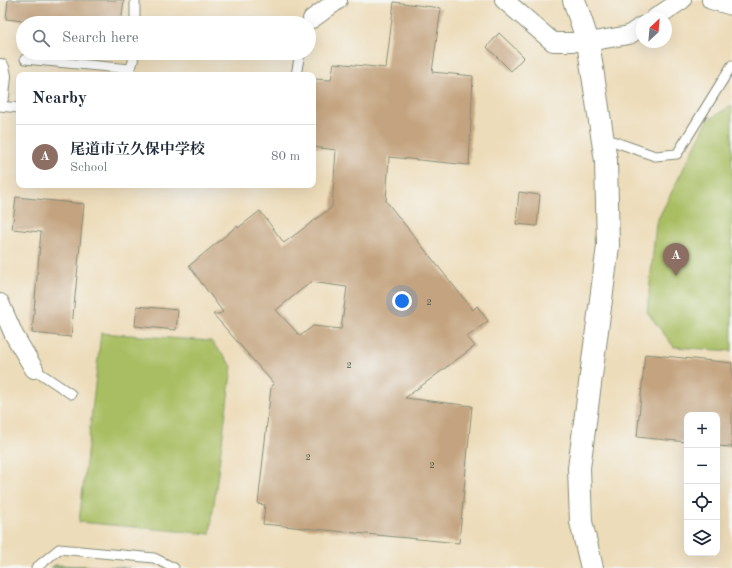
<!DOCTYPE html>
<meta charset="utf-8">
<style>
:root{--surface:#fff;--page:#f6f6f7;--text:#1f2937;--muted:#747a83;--line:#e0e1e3;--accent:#db2777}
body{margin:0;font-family:"Old Standard TT","Noto Serif JP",serif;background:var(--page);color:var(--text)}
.controls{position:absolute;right:12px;bottom:12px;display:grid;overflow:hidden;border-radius:8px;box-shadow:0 4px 16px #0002}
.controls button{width:36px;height:36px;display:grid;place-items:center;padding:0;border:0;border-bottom:1px solid var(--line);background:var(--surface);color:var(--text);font:20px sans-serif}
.compass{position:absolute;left:636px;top:12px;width:36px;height:36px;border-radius:50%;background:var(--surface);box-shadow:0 4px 16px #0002;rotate:26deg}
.you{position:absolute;left:402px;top:301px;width:14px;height:14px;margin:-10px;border:3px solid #fff;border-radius:50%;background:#1a73e8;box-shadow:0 0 0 6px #1a73e833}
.badge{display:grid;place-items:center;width:26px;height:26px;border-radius:50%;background:var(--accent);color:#fff;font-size:13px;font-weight:700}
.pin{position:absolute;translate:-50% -33px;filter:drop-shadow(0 1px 2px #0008)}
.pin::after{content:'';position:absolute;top:21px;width:14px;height:12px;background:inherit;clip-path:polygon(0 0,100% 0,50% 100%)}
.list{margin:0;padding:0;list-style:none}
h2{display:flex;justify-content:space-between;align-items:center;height:52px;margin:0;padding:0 16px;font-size:17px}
h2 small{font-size:13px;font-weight:400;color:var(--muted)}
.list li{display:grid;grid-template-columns:26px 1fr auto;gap:12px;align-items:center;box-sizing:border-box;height:64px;padding:0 16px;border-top:1px solid var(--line)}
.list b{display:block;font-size:15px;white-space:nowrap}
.list p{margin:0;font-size:13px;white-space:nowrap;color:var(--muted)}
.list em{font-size:13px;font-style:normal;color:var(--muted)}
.icon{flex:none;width:22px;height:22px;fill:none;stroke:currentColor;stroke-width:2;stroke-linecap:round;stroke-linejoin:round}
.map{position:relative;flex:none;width:732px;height:568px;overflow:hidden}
.search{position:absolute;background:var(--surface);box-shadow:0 4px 16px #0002;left:16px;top:16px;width:300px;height:44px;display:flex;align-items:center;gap:10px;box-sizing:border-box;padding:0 14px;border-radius:22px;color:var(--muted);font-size:15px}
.panel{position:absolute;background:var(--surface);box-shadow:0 4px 16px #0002;left:16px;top:72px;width:300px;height:116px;border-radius:8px}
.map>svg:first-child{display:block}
.green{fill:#a9be62;stroke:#647e4b}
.forest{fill:#86a558;stroke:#527146}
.building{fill:#c4a480;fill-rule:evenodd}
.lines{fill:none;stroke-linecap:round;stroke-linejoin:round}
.service-casing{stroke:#868c76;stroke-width:11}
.minor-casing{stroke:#868c76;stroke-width:20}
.tertiary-casing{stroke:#868c76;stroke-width:24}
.service{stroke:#fff;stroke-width:9}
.minor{stroke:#fff;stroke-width:18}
.tertiary{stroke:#fff;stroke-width:22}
.labels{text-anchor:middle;stroke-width:3.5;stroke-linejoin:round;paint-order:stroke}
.number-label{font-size:9px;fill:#485747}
</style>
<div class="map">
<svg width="732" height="568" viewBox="0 0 732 568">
<rect width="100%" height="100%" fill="#f6f6f2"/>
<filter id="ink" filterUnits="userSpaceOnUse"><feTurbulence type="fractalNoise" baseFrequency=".025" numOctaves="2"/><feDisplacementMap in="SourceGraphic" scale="8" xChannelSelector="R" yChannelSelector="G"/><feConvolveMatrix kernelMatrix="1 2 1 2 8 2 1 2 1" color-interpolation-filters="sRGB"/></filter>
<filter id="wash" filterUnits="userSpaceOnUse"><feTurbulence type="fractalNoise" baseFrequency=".012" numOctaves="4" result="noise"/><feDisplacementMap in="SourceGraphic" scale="16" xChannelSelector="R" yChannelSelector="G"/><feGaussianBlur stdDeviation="0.9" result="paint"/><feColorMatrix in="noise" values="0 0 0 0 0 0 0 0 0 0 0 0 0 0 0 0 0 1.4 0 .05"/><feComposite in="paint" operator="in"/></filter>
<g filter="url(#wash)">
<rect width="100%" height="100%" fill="#eddcb9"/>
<!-- green -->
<g class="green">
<path d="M732 105V351L674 347 647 312 656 223 708 120Z"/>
<path d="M101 333 211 341 232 366 210 534 79 522Z"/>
</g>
<!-- forest -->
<path class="forest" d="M55 565 120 567 130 568H51Z"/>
<g id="blocks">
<!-- building -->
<g class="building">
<path d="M8 0H124L121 23H41L6 19Z"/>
<path d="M394 2 441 8 432 72 473 76 469 165 389 157 386 201 473 310 477 306 488 321 467 337 475 346 405 398 472 406 459 543 263 524 265 505 258 504 271 387 274 384 213 314H219L223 312 189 266 237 226 238 228 260 211 284 243 332 207 336 150 313 147V79L331 80 334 63 386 68ZM311 282 347 287 341 329 313 326 300 336 276 310Z"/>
<path d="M499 33 524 57 511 71 487 47Z"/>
<path d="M519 192 540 195 537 226 516 224Z"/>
<path d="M16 197 84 204 71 337 32 333 41 232 12 229Z"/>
<path d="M137 306 178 310 176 330 135 326Z"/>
<path d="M645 354 732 363V447L717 446V415H687V442L637 437Z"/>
</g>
</g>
</g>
<g filter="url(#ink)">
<use href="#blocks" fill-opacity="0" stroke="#868c76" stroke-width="1"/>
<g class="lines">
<defs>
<g id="service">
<path d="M135 23V0"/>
<path d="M25 59 130 69"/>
<path d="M128 74 133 62 134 53"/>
<path d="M296 75 300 53"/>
<path d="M0 106 19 108"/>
<path d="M604 138 655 156 677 154 732 65"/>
<path d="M34 369 71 394"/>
<path d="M36 568 59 549 154 558 174 568"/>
</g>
<g id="minor">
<path d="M504 0 553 42H588L629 35 642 26"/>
<path d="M711 0 732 6"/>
<path d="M655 18 682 0"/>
<path d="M312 19 338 0"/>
<path d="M0 68 2 76 0 96"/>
<path d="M0 303 14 335 34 369"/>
</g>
<path id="tertiary" d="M574 0 588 42 606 161 608 246 579 468 581 522 592 568"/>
</defs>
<!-- service casing -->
<use href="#service" class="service-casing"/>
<!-- minor casing -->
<use href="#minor" class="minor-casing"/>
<!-- tertiary casing -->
<use href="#tertiary" class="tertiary-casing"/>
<!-- service -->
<use href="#service" class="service"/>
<!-- minor -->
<use href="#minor" class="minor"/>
<!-- tertiary -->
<use href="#tertiary" class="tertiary"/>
</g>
</g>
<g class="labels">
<!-- number labels -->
<g class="number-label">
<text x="429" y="305">2</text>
<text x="349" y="368">2</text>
<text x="308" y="460">2</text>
<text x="432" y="468">2</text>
</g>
</g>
</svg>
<div class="controls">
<button>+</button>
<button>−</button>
<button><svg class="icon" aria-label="locate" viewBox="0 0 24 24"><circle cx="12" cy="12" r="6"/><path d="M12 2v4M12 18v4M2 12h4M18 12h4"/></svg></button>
<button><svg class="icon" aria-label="layers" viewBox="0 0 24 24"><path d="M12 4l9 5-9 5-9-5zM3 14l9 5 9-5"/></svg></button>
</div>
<svg class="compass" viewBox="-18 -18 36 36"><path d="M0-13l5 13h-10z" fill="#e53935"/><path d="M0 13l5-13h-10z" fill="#747a83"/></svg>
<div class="you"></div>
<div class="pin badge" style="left:676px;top:276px;background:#8d6e63">A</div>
<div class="search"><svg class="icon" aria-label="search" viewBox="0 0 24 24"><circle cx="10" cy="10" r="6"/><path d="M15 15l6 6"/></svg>Search here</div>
<section class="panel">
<h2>Nearby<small></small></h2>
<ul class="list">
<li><span class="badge" style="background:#8d6e63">A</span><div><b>尾道市立久保中学校</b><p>School</p></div><em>80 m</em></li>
</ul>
</section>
</div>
